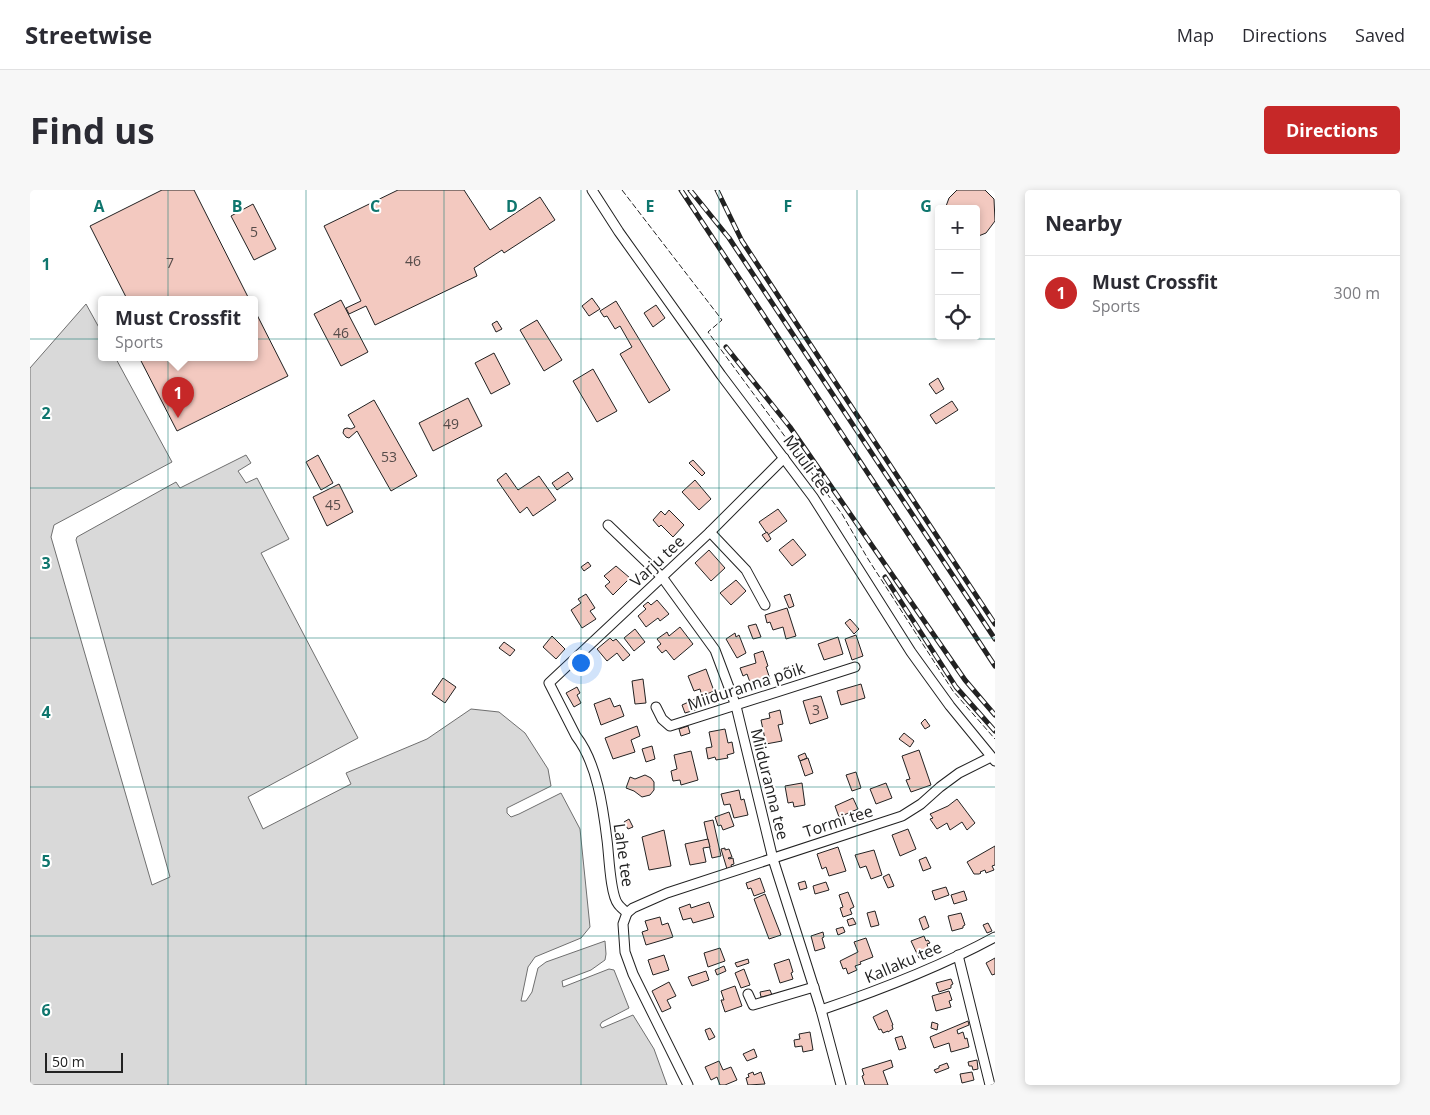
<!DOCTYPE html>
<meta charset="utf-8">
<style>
:root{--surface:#fff;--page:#f7f7f7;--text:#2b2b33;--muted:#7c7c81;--line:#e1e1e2;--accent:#c62828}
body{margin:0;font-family:"Open Sans",sans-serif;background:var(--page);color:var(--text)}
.controls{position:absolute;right:15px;top:15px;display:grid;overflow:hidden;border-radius:5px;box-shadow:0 2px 8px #0003}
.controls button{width:45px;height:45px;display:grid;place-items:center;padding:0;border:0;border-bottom:1px solid var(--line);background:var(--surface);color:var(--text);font:25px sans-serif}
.scale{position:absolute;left:15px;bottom:12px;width:78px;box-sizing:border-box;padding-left:5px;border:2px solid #222;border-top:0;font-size:14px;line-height:18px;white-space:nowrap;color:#222;-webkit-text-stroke:4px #fff;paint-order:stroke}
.you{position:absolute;left:550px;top:472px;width:18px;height:18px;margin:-12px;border:4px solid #fff;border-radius:50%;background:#1a73e8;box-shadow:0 0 0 8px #1a73e833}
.badge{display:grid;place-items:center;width:32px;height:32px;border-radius:50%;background:var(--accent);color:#fff;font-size:16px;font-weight:700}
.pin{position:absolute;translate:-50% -41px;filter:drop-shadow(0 1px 2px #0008)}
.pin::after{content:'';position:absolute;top:26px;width:18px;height:15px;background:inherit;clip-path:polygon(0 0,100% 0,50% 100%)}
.popup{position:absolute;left:68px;top:106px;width:160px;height:65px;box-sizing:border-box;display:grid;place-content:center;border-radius:5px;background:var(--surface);filter:drop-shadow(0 1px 4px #0005);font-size:16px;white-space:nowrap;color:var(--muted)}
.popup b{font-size:19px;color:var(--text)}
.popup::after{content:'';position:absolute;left:50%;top:100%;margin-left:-10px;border:10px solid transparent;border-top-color:var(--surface)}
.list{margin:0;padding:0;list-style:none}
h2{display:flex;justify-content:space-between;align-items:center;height:65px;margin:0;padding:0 20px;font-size:21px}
h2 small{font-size:16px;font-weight:400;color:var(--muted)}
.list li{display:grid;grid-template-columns:32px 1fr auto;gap:15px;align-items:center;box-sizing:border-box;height:75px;padding:0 20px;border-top:1px solid var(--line)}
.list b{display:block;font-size:19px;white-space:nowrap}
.list p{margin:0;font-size:16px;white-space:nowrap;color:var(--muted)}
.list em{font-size:16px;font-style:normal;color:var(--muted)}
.icon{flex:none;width:28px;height:28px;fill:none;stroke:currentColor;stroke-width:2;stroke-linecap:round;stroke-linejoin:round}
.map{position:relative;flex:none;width:965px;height:895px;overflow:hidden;border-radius:5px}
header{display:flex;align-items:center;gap:30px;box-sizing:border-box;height:70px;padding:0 25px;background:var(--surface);border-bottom:1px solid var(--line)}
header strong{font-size:24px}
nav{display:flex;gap:28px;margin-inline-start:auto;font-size:18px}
.intro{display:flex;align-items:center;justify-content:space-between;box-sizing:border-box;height:120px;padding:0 30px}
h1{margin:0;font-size:35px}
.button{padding:12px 22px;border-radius:5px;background:var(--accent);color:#fff;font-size:18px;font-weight:700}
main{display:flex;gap:30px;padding:0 30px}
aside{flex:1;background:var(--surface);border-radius:5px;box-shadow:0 2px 8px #0003}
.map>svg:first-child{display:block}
.water{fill:#d9d9d9;stroke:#6f6f6f}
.building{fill:#f3c9c0;stroke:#222}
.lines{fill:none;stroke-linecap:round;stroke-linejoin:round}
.street-casing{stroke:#222;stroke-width:11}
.street{stroke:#fff;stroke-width:9}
.rail-casing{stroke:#222;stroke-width:5}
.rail{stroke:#fff;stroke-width:3;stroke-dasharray:9;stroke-linecap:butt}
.fence{stroke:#222;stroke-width:1;stroke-dasharray:6 2.5;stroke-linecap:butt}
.grid{fill:none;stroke:#0f766e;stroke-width:1;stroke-opacity:0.55}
.labels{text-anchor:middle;stroke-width:4;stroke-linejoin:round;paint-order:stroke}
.number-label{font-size:14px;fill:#564c4a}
.street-label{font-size:16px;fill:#222;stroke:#fff}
.grid-label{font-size:16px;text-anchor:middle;font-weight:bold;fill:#0f766e;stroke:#fff;stroke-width:4;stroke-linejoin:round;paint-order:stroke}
</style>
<header>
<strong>Streetwise</strong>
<nav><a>Map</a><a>Directions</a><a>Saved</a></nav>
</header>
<div class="intro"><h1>Find us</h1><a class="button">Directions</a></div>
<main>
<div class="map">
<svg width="965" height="895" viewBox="0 0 965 895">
<rect width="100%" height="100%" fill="#fff"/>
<!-- water -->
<path class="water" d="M56 114 72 143V167H85L142 272 24 335 21 347 122 695 140 687 46 350 47 347 146 292 150 298 216 265 221 273 208 281 216 293 227 288 259 349 231 363 328 548 218 607 233 639 321 594 316 583 397 549 441 519 469 522 495 543 518 579 521 596 477 618V623L481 627 489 624 531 603 550 639 560 737 551 748 505 767 498 777 491 811H496L502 802 508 778 516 772 575 751 576 764 575 770 561 780 532 791 533 797 579 779 584 780 599 818 572 832 570 835 572 838 603 825 624 859 637 895H0V178Z"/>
<!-- building -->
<g class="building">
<path d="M132 0H164L219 109H97L60 36Z"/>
<path d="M368 0H434L460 40 510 7 525 30 474 63 472 60 444 78 447 86 345 135 336 116 319 124 316 118 331 111 294 36Z"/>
<path d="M927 0H955L964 9 965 31 956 43 946 47V19H915L919 8Z"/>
<path d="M223 14 246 59 224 70 201 26Z"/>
<path d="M562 108 570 119 559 126 552 116Z"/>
<path d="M311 110 338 162 311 176 284 124Z"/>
<path d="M586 111 640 200 619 213 590 164 602 157 590 136 585 139 577 126 574 127 570 121Z"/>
<path d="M626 115 635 128 623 137 614 123Z"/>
<path d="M224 119 258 186 147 241 109 167H224Z"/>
<path d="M507 130 532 170 514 181 490 140Z"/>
<path d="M467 131 472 139 466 142 462 134Z"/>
<path d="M464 163 480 194 461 204 445 173Z"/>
<path d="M563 179 587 221 567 232 543 191Z"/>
<path d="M908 188 914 199 906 204 899 194Z"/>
<path d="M438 208 452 236 403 261 389 233Z"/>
<path d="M344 210 387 286 361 301 327 241 319 248 316 247 313 243 314 239 317 238 321 239 325 237 318 225Z"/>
<path d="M922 211 928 220 906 234 900 225Z"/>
<path d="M288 265 303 293 291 300 276 272Z"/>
<path d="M663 270 675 283 672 286 659 273Z"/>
<path d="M538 282 543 289 527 300 522 293Z"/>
<path d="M476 283 488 300 509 286 526 310 503 326 497 317 490 323 467 290Z"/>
<path d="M665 290 681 309 669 320 652 302Z"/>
<path d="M309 294 323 322 297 336 283 307Z"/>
<path d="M748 319 757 331 738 345 729 332Z"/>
<path d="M639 320 654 335 643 347 631 335 629 337 623 330 631 321 635 325Z"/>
<path d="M737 342 741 349 737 352 732 345Z"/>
<path d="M763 349 776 365 762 376 749 360Z"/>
<path d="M679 360 695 378 681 391 665 373Z"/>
<path d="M558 372 561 376 554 381 551 377Z"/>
<path d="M586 376 600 388 583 405 575 396 580 392 574 386Z"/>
<path d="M706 390 716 401 701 415 690 403Z"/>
<path d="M556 404 565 418 560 421 566 429 552 438 541 420 551 413 548 409Z"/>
<path d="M760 404 764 416 759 418 754 406Z"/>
<path d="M627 410 639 424 630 431 628 428 616 437 608 426 616 419 613 416 618 412 621 415Z"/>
<path d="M757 418 766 446 756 449 753 437 743 440 740 432 737 433 735 425Z"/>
<path d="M820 429 829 439 824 444 815 433Z"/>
<path d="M726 434 731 447 723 449 718 436Z"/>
<path d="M650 437 663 454 644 470 636 460 632 463 627 457 631 454 627 449 637 442 639 446Z"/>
<path d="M605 439 615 452 604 461 594 448Z"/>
<path d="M705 443 706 447 709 445 716 463 707 468 696 449Z"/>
<path d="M826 445 833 466 822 470 815 449Z"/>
<path d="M522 446 535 459 526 469 513 457Z"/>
<path d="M808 447 813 464 794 470 788 454Z"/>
<path d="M580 448 583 451 586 449 600 465 593 471 587 463 577 471 567 459Z"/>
<path d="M474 452 485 460 480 466 469 458Z"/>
<path d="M733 461 738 476 736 477 740 489 721 495 717 484 713 486 710 478 726 473 724 464Z"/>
<path d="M676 479 684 501 672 506 670 499 664 501 658 486Z"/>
<path d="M413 488 426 497 415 513 402 504Z"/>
<path d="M613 489 616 513 605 514 602 491Z"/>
<path d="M831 494 835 508 811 515 807 501Z"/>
<path d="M547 497 550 503 547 505 551 513 544 517 536 503Z"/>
<path d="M791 506 798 528 780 534 773 511Z"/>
<path d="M580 508 584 517 590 515 594 526 571 535 564 514Z"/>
<path d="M665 509 668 519 655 523 652 515Z"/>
<path d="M750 520 753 534 748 535 752 551 736 554 731 530 740 528 739 523Z"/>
<path d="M895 529 900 536 895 539 891 533Z"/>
<path d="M607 536 610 546 601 550 605 562 583 569 575 548Z"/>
<path d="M658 536 660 543 651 546 649 539Z"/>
<path d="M695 539 698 553 702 552 704 563 697 565 698 568 686 570 685 567 678 569 676 558 682 557 679 542Z"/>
<path d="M874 543 884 551 880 557 869 549Z"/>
<path d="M622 556 625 569 616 572 612 559Z"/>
<path d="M889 560 901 595 881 602 876 590 880 589 872 566Z"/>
<path d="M661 561 668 590 651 595 650 590 643 591 641 581 647 579 644 565Z"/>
<path d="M775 563 777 568 770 571 768 566Z"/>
<path d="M778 568 783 583 775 586 770 571Z"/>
<path d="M826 582 831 598 822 601 816 585Z"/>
<path d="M615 585 621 588 624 592V600L620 605 612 607 604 601 596 598 600 587 605 589Z"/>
<path d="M772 593 775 615 764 617 763 612 758 613 755 596Z"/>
<path d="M856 593 862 608 846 614 840 599Z"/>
<path d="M709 600 711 610 714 609 718 625 704 628 700 614 694 615 691 604Z"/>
<path d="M823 608 828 619 809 627 805 616Z"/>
<path d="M927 609 945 633 937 640 932 632 920 640 917 633 907 639 900 629 903 628 900 624 918 616Z"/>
<path d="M699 622 704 636 693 640 691 635 688 636 685 627Z"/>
<path d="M599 629 603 637 598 639 594 632Z"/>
<path d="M683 630 691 666 682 668 674 632Z"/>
<path d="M878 639 886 659 870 666 862 645Z"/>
<path d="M634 640 641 676 619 680 612 647Z"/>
<path d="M678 649 680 657 673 658 676 672 660 675 655 654Z"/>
<path d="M965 656V675L962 676 964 680 956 683 955 680 950 682 951 683 949 684H944L937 672Z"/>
<path d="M808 657 816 681 799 686 796 677 792 679 787 664Z"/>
<path d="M695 658V660L699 659 702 667 698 668 699 669 703 668 704 674 701 675 702 678 697 679 691 659Z"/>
<path d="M844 660 852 685 841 689 836 676 830 678 825 665Z"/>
<path d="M896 667 901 678 893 681 889 670Z"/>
<path d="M859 684 864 696 858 698 853 687Z"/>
<path d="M730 688 735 702 724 706 721 698 718 699 716 693Z"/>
<path d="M775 691 777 698 770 700 768 693Z"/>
<path d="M796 692 799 700 785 704 783 696Z"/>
<path d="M916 697 919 705 905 710 902 701Z"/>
<path d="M934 701 937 710 924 714 921 705Z"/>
<path d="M818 702 824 717 820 719 822 724 813 727 810 718 813 717 809 705Z"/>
<path d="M735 704 751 745 739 749 724 709Z"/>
<path d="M679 712 684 727 663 733 661 728 653 730 649 718 660 714 661 718Z"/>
<path d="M845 721 849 735 841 737 837 723Z"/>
<path d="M931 723 935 735 933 736V738L922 741 918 726Z"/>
<path d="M895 726 899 737 893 740 889 729Z"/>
<path d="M630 727 632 735 638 733 643 747 616 755 612 742 618 740 615 731Z"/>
<path d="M823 728 826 734 819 736 817 730Z"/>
<path d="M958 733 962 741 957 743 953 735Z"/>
<path d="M813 737 815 742 808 745 806 739Z"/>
<path d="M793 742 794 747 792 748 795 758 785 761 781 746Z"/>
<path d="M894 746 896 751 898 750 900 753 897 754 899 760 893 762 895 766 889 768 881 751Z"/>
<path d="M836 748 843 767 830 772 831 774 825 776 827 780 818 784 816 778 813 779 810 771 828 762 824 752Z"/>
<path d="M690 758 695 771 678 777 674 763Z"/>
<path d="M634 765 639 780 623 785 618 770Z"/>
<path d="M965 768V784L962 785 956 773Z"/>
<path d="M718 769 719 773 707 777 705 773Z"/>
<path d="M759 769 763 782 761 783 763 789 750 793 744 774Z"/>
<path d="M694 776 696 781 687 785 685 780Z"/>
<path d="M714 779 720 795 711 798 705 783Z"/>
<path d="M676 781 679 790 662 796 658 787Z"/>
<path d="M921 789 923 794 921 795V798L909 802 906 793Z"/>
<path d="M639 792 646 806 637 810 641 818 632 822 622 801Z"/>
<path d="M705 796 712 816 695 822 691 810H694L691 801Z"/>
<path d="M740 800 742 805 731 807 730 802Z"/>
<path d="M919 801 922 810 919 811 921 817 906 821 902 806Z"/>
<path d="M857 820 863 835H862L863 839 858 842V841L853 843 851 839 849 840 843 827Z"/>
<path d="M938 831 939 835 927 840 928 844 933 842 935 849 937 848 939 857 921 862 919 853 904 858 900 847Z"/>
<path d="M902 832 908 834 907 840 901 838Z"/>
<path d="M680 838 685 847 679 850 675 840Z"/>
<path d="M780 842 783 860 773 862 772 856 765 857 764 850 770 849 769 844Z"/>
<path d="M872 846 876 858 869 860 865 848Z"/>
<path d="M724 859 727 867 717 871 713 864Z"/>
<path d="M861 870 863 877 853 881 858 895H835L832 886 834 885 832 879Z"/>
<path d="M947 870 948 879 943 880 942 876H939L938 872Z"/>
<path d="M689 871 693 880 701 877 707 890 695 895H690L687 887 681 890 675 877Z"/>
<path d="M917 873 919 878 906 883 904 880 909 878V876Z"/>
<path d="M723 882 724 885 731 882 735 894 718 895 716 888 719 887 718 884Z"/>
<path d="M942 882 944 890 932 893 930 884Z"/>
</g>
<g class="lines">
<defs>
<g id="street">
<path d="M562 0 589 42 691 185 783 307 881 462 920 516 965 571"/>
<path d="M578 335 632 387 685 460 706 516 743 669 791 820 811 895"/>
<path d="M680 342 716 380 735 415"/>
<path d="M626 517 632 529 640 536 825 477"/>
<path d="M597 723 603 718 637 703 872 626 891 614 910 597 929 583 961 567"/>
<path d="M928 765 960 895"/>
<path d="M718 804 723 815 784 797"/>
<path d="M791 820C850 800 910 777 965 747"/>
<path d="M658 895 603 784 595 762 593 734 597 723C594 720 590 717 588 714 580 704 579 664 577 650 573 617 567 573 546 546L519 493 680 342 754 268"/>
</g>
</defs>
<!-- street casing -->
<use href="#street" class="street-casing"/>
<!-- street -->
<use href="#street" class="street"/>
<defs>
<g id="rail">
<path d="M651 0 965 476"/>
<path d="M660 0 699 48 965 449"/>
<path d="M687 0 712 51 965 434"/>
<path d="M696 157 760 237 935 490 965 525"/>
<path d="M855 387 926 497 965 541"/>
</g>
</defs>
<!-- rail casing -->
<use href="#rail" class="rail-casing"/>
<!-- rail -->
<use href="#rail" class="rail"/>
<!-- fence -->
<path class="fence" d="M592 0 692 130 678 142 812 324 838 369 923 501 965 549"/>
</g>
<!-- grid -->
<path class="grid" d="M138 0V895M276 0V895M414 0V895M551 0V895M689 0V895M827 0V895M0 149H965M0 298H965M0 448H965M0 597H965M0 746H965"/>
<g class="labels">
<!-- number labels -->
<g class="number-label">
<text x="224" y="47">5</text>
<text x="383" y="76">46</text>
<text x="140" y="78">7</text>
<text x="311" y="148">46</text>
<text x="421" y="239">49</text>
<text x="359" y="272">53</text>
<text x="303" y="320">45</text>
<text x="786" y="525">3</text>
</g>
<!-- street labels -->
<g class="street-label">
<text transform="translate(778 275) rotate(54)" y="6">Muuli tee</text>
<text transform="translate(627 371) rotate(-43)" y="6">Varju tee</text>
<text transform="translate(716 496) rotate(-18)" y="6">Miiduranna põik</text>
<text transform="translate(740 594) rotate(76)" y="6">Miiduranna tee</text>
<text transform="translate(808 631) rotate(-18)" y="6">Tormi tee</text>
<text transform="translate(594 665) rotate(82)" y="6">Lahe tee</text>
<text transform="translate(873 772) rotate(-23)" y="6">Kallaku tee</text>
</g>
</g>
<g class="grid-label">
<text x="69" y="22">A</text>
<text x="207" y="22">B</text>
<text x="345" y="22">C</text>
<text x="482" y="22">D</text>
<text x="620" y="22">E</text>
<text x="758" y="22">F</text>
<text x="896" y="22">G</text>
<text x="16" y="80">1</text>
<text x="16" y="229">2</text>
<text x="16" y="379">3</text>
<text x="16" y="528">4</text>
<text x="16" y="677">5</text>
<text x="16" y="826">6</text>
</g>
</svg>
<div class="controls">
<button>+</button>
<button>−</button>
<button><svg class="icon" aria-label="locate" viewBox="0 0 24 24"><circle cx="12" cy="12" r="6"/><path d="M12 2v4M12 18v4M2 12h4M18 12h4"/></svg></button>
</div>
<div class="scale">50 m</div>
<div class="you"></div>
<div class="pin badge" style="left:148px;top:228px">1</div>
<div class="popup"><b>Must Crossfit</b>Sports</div>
</div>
<aside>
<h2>Nearby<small></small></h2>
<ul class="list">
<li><span class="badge">1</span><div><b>Must Crossfit</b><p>Sports</p></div><em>300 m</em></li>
</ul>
</aside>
</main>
